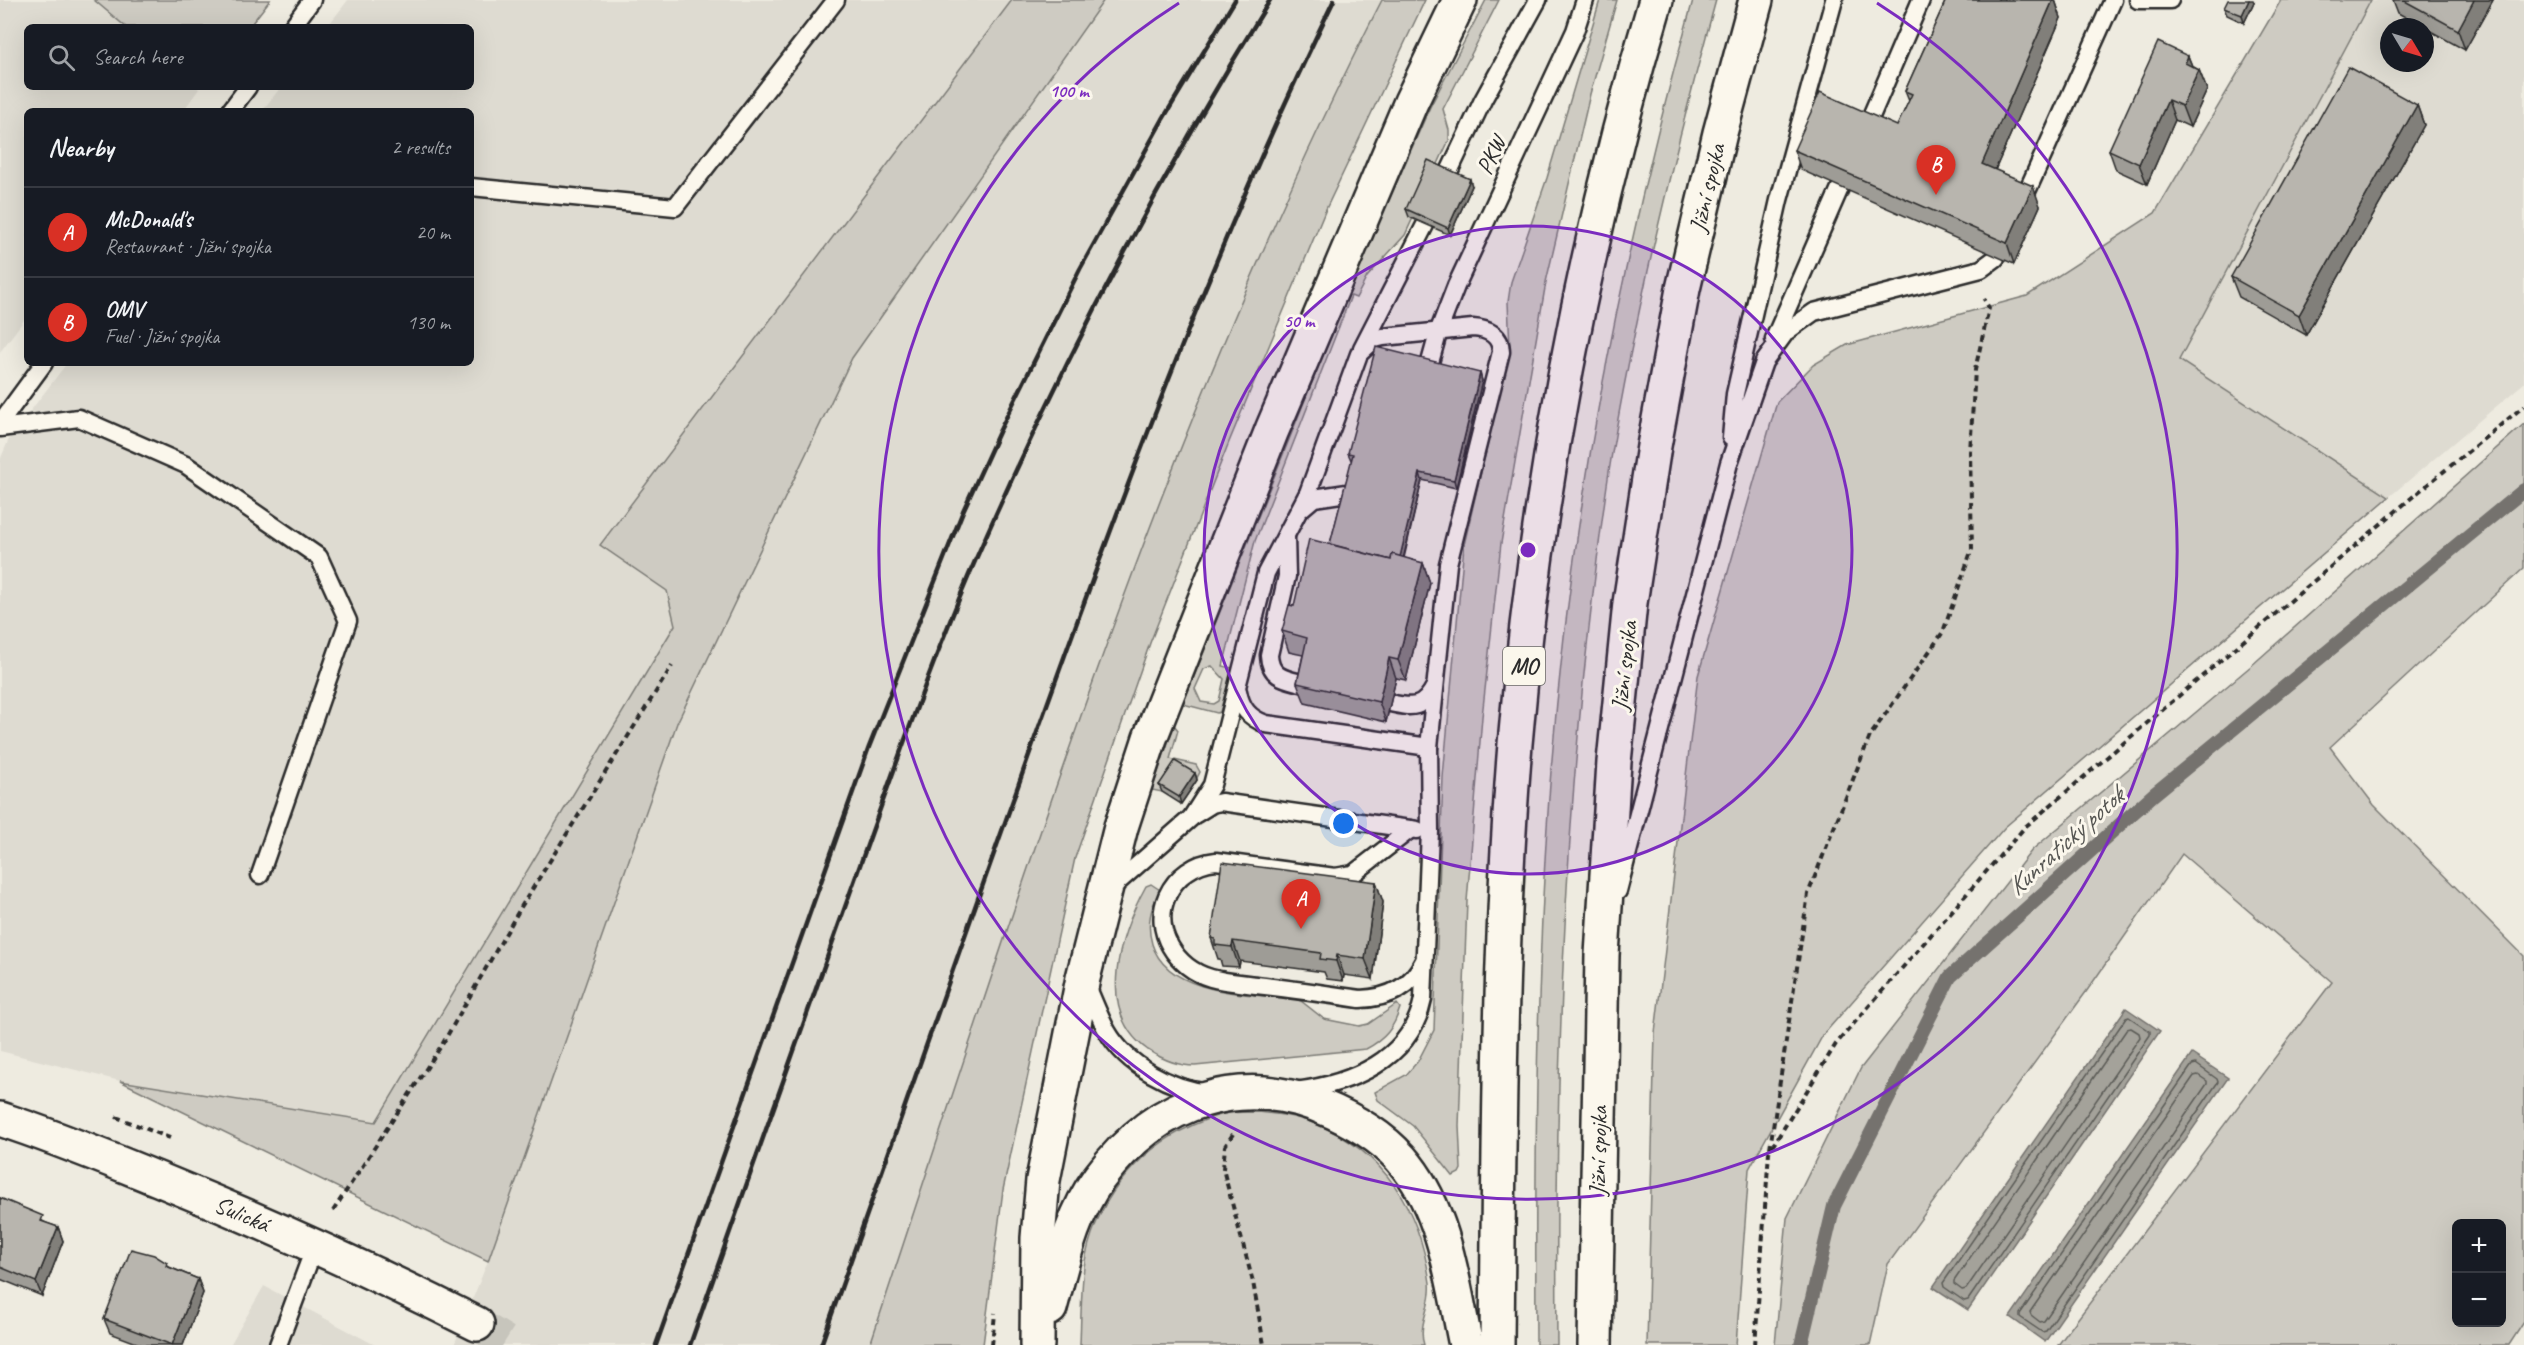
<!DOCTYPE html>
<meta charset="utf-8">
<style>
:root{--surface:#171b24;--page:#242831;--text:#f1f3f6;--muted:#9ea1a6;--line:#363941;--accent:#d93025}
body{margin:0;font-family:Caveat,sans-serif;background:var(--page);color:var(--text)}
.controls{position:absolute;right:18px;bottom:18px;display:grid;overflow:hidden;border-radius:9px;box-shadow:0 6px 24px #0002}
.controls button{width:54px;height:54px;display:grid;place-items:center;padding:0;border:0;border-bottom:2px solid var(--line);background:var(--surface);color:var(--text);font:30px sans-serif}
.compass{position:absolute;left:2380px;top:18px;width:54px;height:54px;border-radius:50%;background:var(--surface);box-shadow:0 6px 24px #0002;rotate:128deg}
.you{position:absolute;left:1344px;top:824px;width:21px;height:21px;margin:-15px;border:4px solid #fff;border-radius:50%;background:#1a73e8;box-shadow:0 0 0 9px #1a73e833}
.badge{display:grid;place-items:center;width:39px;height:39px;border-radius:50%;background:var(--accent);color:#fff;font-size:20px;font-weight:700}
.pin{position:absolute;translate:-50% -50px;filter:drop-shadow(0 2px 3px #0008)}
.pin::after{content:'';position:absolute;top:32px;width:21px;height:18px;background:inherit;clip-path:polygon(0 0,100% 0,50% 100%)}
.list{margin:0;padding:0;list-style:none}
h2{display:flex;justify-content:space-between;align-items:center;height:78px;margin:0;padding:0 24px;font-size:26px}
h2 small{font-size:20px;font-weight:400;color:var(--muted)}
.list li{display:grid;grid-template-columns:39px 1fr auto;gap:18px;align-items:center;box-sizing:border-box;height:90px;padding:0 24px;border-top:2px solid var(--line)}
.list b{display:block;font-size:22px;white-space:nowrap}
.list p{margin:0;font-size:20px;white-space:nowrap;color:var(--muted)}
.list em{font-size:20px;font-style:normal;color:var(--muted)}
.icon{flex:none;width:33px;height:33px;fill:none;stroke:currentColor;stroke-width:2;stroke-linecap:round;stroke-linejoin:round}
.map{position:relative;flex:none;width:2524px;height:1345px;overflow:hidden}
.search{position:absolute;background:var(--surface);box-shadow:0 6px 24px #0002;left:24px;top:24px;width:450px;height:66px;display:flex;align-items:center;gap:15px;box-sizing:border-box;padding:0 21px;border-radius:9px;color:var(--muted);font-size:22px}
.panel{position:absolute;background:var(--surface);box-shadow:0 6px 24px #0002;left:24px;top:108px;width:450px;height:258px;border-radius:9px}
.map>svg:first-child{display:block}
.built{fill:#dedbd1;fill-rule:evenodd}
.green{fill:#cecbc2;stroke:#7c7b76;stroke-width:1.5;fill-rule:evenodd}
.water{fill:#a4a29a;stroke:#74726e;stroke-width:1.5}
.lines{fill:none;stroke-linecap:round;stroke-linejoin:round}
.shore{stroke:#5b5b57;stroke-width:1.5}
.stream{stroke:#74726e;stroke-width:14}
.tertiary-tunnel{stroke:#c7c5bc;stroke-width:33;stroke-dasharray:33 16;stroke-linecap:butt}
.service-casing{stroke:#2b2b2b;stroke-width:21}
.tertiary-casing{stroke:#2b2b2b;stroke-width:38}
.trunk-casing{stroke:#2b2b2b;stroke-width:38}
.path{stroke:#2b2b2b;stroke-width:4;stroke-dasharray:6 4.5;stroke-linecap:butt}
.service{stroke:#fbf7ec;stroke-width:16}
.tertiary{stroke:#fbf7ec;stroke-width:33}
.trunk{stroke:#fbf7ec;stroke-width:33}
.rail{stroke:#2b2b2b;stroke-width:4.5}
.wall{fill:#9e9c96;stroke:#2b2b2b;stroke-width:1.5}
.shaded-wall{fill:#817f7a;stroke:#2b2b2b;stroke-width:1.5}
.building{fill:#b8b5ae;stroke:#2b2b2b;stroke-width:1.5}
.ring{fill:none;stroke:#7b2cbf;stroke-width:3}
.labels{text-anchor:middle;stroke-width:6;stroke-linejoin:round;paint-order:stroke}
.shield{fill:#fbf7ec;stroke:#696865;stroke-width:1.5}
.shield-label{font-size:22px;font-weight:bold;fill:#2b2b2b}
.street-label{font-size:24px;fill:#2b2b2b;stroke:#fbf7ec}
.water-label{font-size:26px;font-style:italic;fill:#555552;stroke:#fbf7ec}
.centre{fill:#7b2cbf;stroke:#fbf7ec;stroke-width:3}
.ring-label{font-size:18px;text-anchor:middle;font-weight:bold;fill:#7b2cbf;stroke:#fbf7ec;stroke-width:6;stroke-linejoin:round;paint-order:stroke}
</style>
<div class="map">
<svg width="2524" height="1345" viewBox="0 0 2524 1345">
<rect width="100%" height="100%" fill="#eeebe0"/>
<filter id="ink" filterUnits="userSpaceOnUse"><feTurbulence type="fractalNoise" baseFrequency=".0167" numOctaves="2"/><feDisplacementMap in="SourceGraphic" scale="12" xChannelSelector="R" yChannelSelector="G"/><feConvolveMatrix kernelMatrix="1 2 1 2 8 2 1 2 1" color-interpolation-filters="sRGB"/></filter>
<g filter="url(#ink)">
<!-- built -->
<g class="built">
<path d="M0 0H94L126 27H27V87H197L199 89 183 111H27V316L0 352Z"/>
<path d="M348 0H1012L601 545 667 591 675 625 376 1123 120 1081 0 1051V460L9 439 67 363H471V111H262L281 87H471V27H327Z"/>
<path d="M1104 0H1382L1258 263 1158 507 1061 773 870 1345H454L488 1261 677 723 852 358Z"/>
<path d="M2371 0H2524V383L2389 497 2179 360ZM2389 27H2425V63H2389Z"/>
<path d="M264 1286 375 1345H230Z"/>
</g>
<!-- green -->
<g class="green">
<path d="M94 0H270L249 27H126Z"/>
<path d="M1012 0H1104L852 358 677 723 488 1261 120 1081 376 1122 675 625 667 591 600 545Z"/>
<path d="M1382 0H1425L1326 209 1229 442 1150 643 1075 858 1003 1190 983 1345H870C1021 890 1162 427 1382 0Z"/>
<path d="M1486 0H1499L1443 109 1449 130V140L1405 235 1367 277 1356 298 1351 296 1255 541 1223 666 1232 668 1220 712 1217 713 1183 704 1347 295 1430 107ZM1212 666 1224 679 1219 701 1214 704 1201 702 1195 689 1204 669Z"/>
<path d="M1600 0H1617L1590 94 1546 282 1501 543 1482 717 1467 901 1459 1126 1461 1169 1459 1173 1453 1176 1413 1126 1378 1100 1375 1092 1406 1075 1418 1061 1434 1030 1443 777 1464 545 1510 348 1508 302 1511 282 1547 178Z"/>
<path d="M1693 0H1716C1674 152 1637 304 1611 459 1599 533 1591 608 1583 683 1561 903 1555 1124 1557 1345H1536C1535 1154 1536 962 1551 771 1571 510 1622 252 1693 0Z"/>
<path d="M2281 0H2371L2179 360 2389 497 2005 827 1823 1035 1749 1169 1736 1345H1647L1655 1033 1698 676 1777 402 1813 365 1847 345 2027 296 2155 213Z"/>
<path d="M2524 424V568L2330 747 2374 805 2524 956V1322L2509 1345H2058L2332 982 2182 854 2086 992 1888 1264 1870 1345H1775L1787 1218 1861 1068 2032 850 2251 666ZM2456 1224H2502V1322H2456Z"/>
<path d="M1174 725 1178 730 1170 759 1196 765 1200 772 1196 780 1178 768 1162 792 1152 790Z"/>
<path d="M1151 884 1160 890C1151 907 1146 924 1152 944 1168 995 1248 994 1292 998L1301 1001 1324 1019 1359 1026 1368 1024 1397 1004 1400 1008C1394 1028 1385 1039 1366 1049L1195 1066C1178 1066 1162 1059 1148 1050 1094 1012 1120 933 1146 886Z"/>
<path d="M1258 1112C1277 1114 1298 1116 1316 1124 1385 1152 1420 1210 1430 1283 1433 1305 1417 1323 1424 1345H1080C1081 1319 1081 1292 1084 1267 1093 1205 1135 1151 1191 1126 1203 1121 1217 1114 1230 1113 1239 1112 1249 1112 1258 1112Z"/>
</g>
<!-- water -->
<g class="water">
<path d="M2126 1008 2160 1031 1968 1310 1933 1287Z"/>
<path d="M2192 1054 2228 1078 2045 1342 2010 1317Z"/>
</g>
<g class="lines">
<!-- shore -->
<g class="shore">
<path d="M2129 1017 2150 1031V1035L1968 1300 1964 1301 1944 1287 1943 1283 2126 1018Z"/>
<path d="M2131 1028 2139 1033 2140 1037 1966 1289 1962 1290 1954 1284V1281L2127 1029Z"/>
<path d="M2196 1064 2217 1079 2218 1082 2046 1331 2042 1332 2020 1317V1314L2192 1065Z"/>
<path d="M2198 1075 2207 1081V1084L2044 1321 2040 1322 2031 1315 2030 1312 2194 1076Z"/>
</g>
<!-- stream -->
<path class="stream" d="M1801 1345 1834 1206 1950 977 2153 795 2524 490"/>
<!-- tertiary-tunnel -->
<path class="tertiary-tunnel" d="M477 1324 511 1345"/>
<defs>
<g id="service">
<path d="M2138 0H2170"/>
<path d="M292 27 312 0"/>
<path d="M230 111 248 87"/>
<path d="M1866 128 1921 0"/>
<path d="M1448 174 1483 100 1538 0"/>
<path d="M471 187 675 207 836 0"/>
<path d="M2024 198 2113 0"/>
<path d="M1774 339 1840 188"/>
<path d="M1362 348 1425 225"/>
<path d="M1429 366 1439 330 1456 286 1575 31 1585 0"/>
<path d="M0 423 44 363"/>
<path d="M0 428 79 418 186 465 319 557 348 621 260 875"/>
<path d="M1731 438 1735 394 1779 200 1834 0"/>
<path d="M1301 509 1314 498 1347 493"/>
<path d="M1286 537 1287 576 1269 655C1270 680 1289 679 1309 685"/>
<path d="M1238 691C1241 708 1249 718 1266 724L1429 747"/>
<path d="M1390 703C1413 708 1423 709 1435 686"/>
<path d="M1196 814 1212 804 1221 802 1417 830"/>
<path d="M1411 829 1353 874 1335 877 1216 861C1195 863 1176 876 1167 896 1152 931 1176 968 1211 978 1225 982 1242 983 1256 985 1291 989 1326 994 1360 999 1388 998 1411 988 1423 962"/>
<path d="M1109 890 1191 818 1212 785 1266 573 1308 493 1359 354 1375 339 1383 337 1473 328C1488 329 1501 335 1501 352L1448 564 1429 747 1430 831 1423 999C1411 1060 1351 1084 1295 1091"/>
<path d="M1618 891 1729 463 1764 362 1786 332 1814 312 1981 269 1996 258"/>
<path d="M1086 984C1093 999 1099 1016 1107 1031 1127 1066 1171 1089 1209 1093"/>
<path d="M278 1345 315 1246"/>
</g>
<path id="tertiary" d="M0 1119C53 1136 106 1158 158 1179 266 1223 372 1271 477 1324"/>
<g id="trunk">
<path d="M1050 1308C1062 1264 1071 1216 1099 1178 1157 1099 1244 1070 1334 1112 1362 1125 1388 1141 1407 1166 1446 1216 1453 1284 1466 1345"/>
<path d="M1037 1345 1038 1238 1043 1180 1083 978 1121 827 1150 738 1272 430 1411 102 1460 0"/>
<path d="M1497 1345C1499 1145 1499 944 1515 744 1536 495 1584 240 1656 0"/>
<path d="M1595 1345 1602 955 1614 762 1630 603 1654 446 1683 289 1720 133 1756 0"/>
</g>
</defs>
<!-- service casing -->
<use href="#service" class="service-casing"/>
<!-- tertiary casing -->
<use href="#tertiary" class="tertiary-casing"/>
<!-- trunk casing -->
<use href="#trunk" class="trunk-casing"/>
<!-- path -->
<g class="path">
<path d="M116 1117 170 1138"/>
<path d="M1233 1134 1225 1146 1223 1169 1253 1282 1264 1345"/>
<path d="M1770 1148 1808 894 1870 736 1943 632 1972 549 1970 452 1975 370 1989 308 1984 299"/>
<path d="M333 1211 443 1043 521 907 672 666"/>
<path d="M992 1345 995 1313"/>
<path d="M1755 1345 1769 1152 1836 1044 2025 827 2416 494 2524 406"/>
</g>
<!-- service -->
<use href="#service" class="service"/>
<!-- tertiary -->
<use href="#tertiary" class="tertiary"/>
<!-- trunk -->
<use href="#trunk" class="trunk"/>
<!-- rail -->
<g class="rail">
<path d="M656 1345 869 747 963 511 999 432 1080 269 1163 119 1235 0"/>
<path d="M690 1345C743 1194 796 1044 850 893 890 782 928 670 975 561 1060 367 1158 180 1270 0"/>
<path d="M821 1345C892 1142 963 940 1035 738 1125 487 1217 239 1334 0"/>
</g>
</g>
<!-- wall -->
<g class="wall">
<path d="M1946 0H2055L2061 18 1995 170 2040 206 2014 264 1801 170 1794 150 1897 126 1909 101 1905 91Z"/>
<path d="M2393 0H2493L2465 50 2425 28V27H2423L2398 13Z"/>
<path d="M2254 2 2244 23 2227 15 2224 8Z"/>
<path d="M2188 56 2192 66 2199 70 2207 90 2190 127 2175 120 2147 184 2116 170 2109 150Z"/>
<path d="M2417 105 2424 125 2306 335 2239 297 2231 277Z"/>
<path d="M1472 186 1450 235 1409 217 1406 209Z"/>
<path d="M1480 373 1482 381 1456 488 1422 480 1404 558 1423 563 1430 583 1406 680 1396 678 1386 722 1305 703 1297 683 1303 655 1289 652 1282 631 1294 606 1330 544 1352 460H1351L1348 453Z"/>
<path d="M1195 773 1197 780 1181 804 1162 792 1159 785Z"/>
<path d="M1376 882 1383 902 1373 979 1344 975 1343 981 1327 979 1324 972 1240 961 1239 967 1222 966 1220 959H1218L1211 938Z"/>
<path d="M0 1198 46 1223 58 1227 63 1241 42 1296 0 1279Z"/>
<path d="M167 1263 169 1267 198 1279 203 1293 183 1345H142L110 1333 104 1319Z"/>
</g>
<!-- shaded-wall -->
<g class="shaded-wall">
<path d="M2053 0H2055L2061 18 1989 184 1982 164Z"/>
<path d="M2249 0H2253L2254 2 2244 23 2242 15Z"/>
<path d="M2474 0H2493L2465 50 2458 30Z"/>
<path d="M2188 56 2196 76 2185 63Z"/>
<path d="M2199 70 2207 90 2190 127 2182 106Z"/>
<path d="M2168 100 2175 120 2147 184 2139 164Z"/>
<path d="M2417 105 2424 125 2306 335 2299 315Z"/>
<path d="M1470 179 1472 186 1450 235 1448 228Z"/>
<path d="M2033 186 2040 206 2014 264 2007 243Z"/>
<path d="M1480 373 1482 381 1456 488 1454 480Z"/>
<path d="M1420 473 1422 480 1398 580 1396 573Z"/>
<path d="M1423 563 1430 583 1406 680 1398 660Z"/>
<path d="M1389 658 1396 678 1386 722 1379 702Z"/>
<path d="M1195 773 1197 780 1181 804 1179 797Z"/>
<path d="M1376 882 1383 902 1373 979 1365 959Z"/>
<path d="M1233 941 1240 961 1239 967 1232 947Z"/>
<path d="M1337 955 1344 975 1343 981 1336 961Z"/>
<path d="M58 1227 63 1241 42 1296 36 1282Z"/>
<path d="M198 1279 203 1293 183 1345H172Z"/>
</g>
<!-- building -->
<g class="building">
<path d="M1946 0H2053L1982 164 2033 186 2007 243 1794 150 1820 92 1897 126 1912 94 1905 91Z"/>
<path d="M2228 0H2249L2242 15 2224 8Z"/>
<path d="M2403 0H2474L2458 30Z"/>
<path d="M2158 42 2188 56 2185 63 2199 70 2182 106 2168 100 2139 164 2109 150Z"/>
<path d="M2348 67 2417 105 2299 315 2231 277Z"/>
<path d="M1428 160 1470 179 1448 228 1406 209Z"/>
<path d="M1376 347 1480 373 1454 480 1420 473 1400 557 1392 554 1391 560 1330 544 1353 454 1348 453Z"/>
<path d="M1309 539 1391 560 1392 554 1423 563 1398 660 1389 658 1379 702 1297 683 1307 638 1282 631 1289 605 1294 606Z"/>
<path d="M1175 761 1195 773 1179 797 1159 785Z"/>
<path d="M1222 862 1376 882 1365 959 1337 955 1336 961 1320 959 1321 953 1233 941 1232 947 1215 945V939L1211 938Z"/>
<path d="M0 1198 43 1216 41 1221 58 1227 36 1282 0 1267Z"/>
<path d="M131 1249 154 1255 167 1263 166 1266 198 1279 172 1345 104 1319Z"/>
</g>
</g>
<!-- distance rings -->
<circle cx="1528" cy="550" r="324" fill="#7b2cbf" fill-opacity=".12"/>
<g class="ring">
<circle cx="1528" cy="550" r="324"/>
<path d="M1877 3A649 649 0 1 1 1179 3"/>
</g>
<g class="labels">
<!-- shield labels -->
<rect class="shield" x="1503" y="647" width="42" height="38" rx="4.5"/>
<g class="shield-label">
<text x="1524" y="674">MO</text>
</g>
<!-- street labels -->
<g class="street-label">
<text transform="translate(1491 155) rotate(-65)" y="8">PKW</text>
<text transform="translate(1707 188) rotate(-77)" y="8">Jižní spojka</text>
<text transform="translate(1624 666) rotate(-84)" y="8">Jižní spojka</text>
<text transform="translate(1598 1151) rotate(-89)" y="8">Jižní spojka</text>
<text transform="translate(242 1214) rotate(23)" y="8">Sulická</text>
</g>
<!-- water labels -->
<g class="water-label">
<text transform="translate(2065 841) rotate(-42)" y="9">Kunratický potok</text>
</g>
</g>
<circle cx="1528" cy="550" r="9" class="centre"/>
<g class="ring-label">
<text x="1069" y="97">100 m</text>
<text x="1299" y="327">50 m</text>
</g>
</svg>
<div class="controls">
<button>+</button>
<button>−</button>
</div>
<svg class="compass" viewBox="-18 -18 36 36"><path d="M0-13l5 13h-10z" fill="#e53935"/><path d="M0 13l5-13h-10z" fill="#9ea1a6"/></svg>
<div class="you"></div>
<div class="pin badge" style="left:1301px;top:929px">A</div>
<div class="pin badge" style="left:1936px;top:195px">B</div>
<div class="search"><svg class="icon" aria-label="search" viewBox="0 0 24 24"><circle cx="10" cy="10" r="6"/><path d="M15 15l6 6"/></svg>Search here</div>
<section class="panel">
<h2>Nearby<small>2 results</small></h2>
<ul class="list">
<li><span class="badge">A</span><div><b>McDonald's</b><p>Restaurant · Jižní spojka</p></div><em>20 m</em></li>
<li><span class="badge">B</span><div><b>OMV</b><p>Fuel · Jižní spojka</p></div><em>130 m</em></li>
</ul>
</section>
</div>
